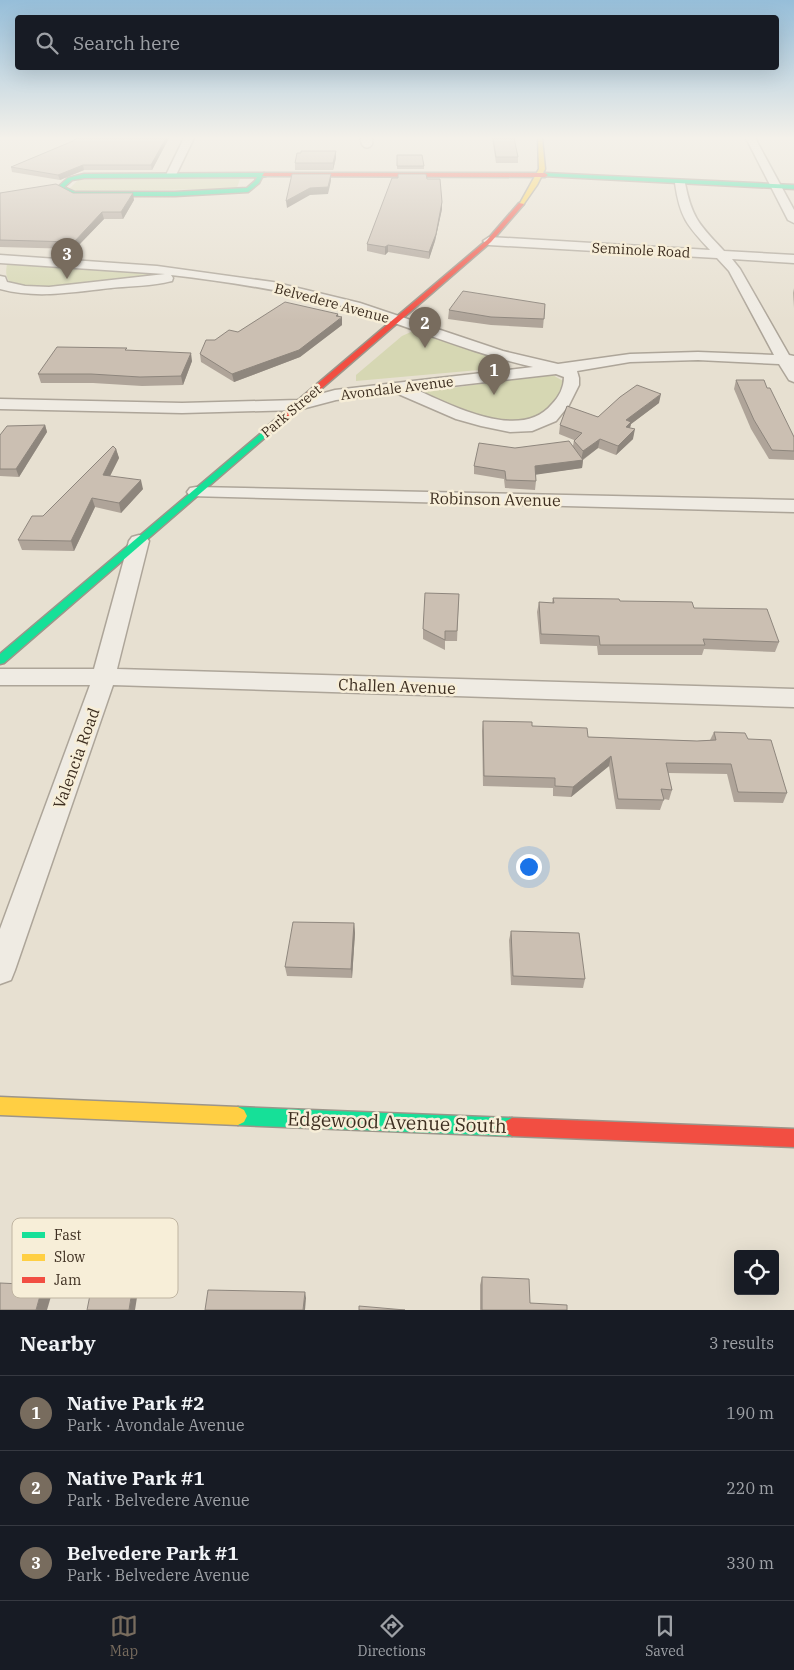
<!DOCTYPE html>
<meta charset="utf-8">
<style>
:root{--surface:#171b24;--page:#20242c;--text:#f1f3f6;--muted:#9ea1a6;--line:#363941;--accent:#786c5e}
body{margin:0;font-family:"IBM Plex Serif",serif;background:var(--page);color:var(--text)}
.controls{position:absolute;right:15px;bottom:15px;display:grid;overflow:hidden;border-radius:5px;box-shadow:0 5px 20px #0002}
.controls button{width:45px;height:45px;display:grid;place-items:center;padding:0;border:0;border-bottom:1px solid var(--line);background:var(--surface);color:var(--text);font:25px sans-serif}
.you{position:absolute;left:528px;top:866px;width:18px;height:18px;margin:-12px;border:4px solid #fff;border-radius:50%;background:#1a73e8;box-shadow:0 0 0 8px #1a73e833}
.badge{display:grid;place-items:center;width:32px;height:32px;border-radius:50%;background:var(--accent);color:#fff;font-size:16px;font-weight:700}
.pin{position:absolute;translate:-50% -41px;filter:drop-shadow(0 1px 2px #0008)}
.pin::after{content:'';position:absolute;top:26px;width:18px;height:15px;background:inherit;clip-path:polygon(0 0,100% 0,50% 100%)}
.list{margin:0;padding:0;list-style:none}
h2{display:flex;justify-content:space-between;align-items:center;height:65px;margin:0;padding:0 20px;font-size:21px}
h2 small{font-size:16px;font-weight:400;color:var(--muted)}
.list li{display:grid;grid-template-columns:32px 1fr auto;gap:15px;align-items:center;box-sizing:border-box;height:75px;padding:0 20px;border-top:1px solid var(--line)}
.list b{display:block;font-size:19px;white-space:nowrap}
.list p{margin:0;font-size:16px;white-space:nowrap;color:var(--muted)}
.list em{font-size:16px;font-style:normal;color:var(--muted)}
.icon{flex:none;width:28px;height:28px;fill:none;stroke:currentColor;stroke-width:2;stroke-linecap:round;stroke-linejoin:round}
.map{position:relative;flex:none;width:794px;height:1310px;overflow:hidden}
.search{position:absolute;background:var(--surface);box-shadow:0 5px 20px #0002;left:15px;right:15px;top:15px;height:55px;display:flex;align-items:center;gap:12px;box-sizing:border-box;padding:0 18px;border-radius:5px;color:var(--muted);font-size:19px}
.sheet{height:290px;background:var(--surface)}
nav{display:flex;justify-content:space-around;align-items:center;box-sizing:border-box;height:70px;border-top:1px solid var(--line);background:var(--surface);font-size:14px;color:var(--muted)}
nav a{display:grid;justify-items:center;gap:2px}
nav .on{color:var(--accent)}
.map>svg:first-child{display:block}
.green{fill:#d6d7b3}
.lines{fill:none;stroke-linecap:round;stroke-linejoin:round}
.lane-casing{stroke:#ada599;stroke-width:14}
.street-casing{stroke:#ada599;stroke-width:3}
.fast-casing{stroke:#9c958a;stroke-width:3}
.slow-casing{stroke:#9c958a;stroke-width:3}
.jam-casing{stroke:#9c958a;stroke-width:3}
.lane{stroke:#efebe3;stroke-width:11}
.street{fill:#efebe3;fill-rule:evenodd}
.fast{fill:#16e098;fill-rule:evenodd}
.slow{fill:#ffcf43;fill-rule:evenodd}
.jam{fill:#f24e42;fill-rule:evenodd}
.wall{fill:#afa499}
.shaded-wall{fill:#8e867d}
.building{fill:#cbbfb2;stroke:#8e867d}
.labels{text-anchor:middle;stroke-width:5;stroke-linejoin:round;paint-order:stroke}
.far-street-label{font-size:14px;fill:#3d2e20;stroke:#f7eed8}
.street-label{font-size:16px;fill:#3d2e20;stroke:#f7eed8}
.near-street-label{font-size:19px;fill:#3d2e20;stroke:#f7eed8}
.key{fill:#f7eed8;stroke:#bfb4a1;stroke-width:1}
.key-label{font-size:14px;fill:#3d2e20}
</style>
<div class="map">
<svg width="794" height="1310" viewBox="0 0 794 1310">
<rect width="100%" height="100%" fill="#e7e0d1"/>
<!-- green -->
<g class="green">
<path d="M239 178 240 179 237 188 234 189 76 191 70 188 78 180Z"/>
<path d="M7 264 159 273C133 278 29 298 10 282 5 277 6 270 7 264Z"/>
<path d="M413 331 496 359 505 363 501 368 356 381V375L402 336Z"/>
<path d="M551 374 563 381C544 452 467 410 423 392Z"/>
</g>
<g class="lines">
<defs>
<path id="lane" d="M366 138 367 142"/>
<g id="street">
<path d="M184 138H194L176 175 175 177H167L166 175Z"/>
<path d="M746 138H755L794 210V223L788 220Z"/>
<path d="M680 180 685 183C692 219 700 225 724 251L794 255V263L732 259 740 269 789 355 794 356V382L789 380 779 364 698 360 630 362 577 371 579 378V385L569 405 556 421 532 431 510 432 481 426 456 419 396 393 336 400 298 410 182 413 0 409V399L182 403 298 400 335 390 533 367C470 353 411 327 349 308 291 291 231 282 171 275L173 278 172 281C152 286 131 286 111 288 73 292 37 299 0 289V276L5 277 7 282 25 286 49 287 165 274 0 263V255L157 266 273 282 360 303 503 351 558 364 630 354 698 352 774 355 729 271 717 258 489 245 483 241 489 237 710 250C687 225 680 218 675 183ZM556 374 564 377C564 387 559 397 552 404 521 442 453 406 417 390Z"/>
<path d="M196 487 794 500V512L190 496 187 492 190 488Z"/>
<path d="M139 535 146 537 149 541 117 669 794 689V707L113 685 15 970 11 980 0 984V929L90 685H0V669H94L129 541 132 537Z"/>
</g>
<g id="fast">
<path d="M264 173 266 176 262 177 259 183 248 192 175 196H74L58 187 68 178 84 174ZM257 177 255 181 247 188 175 192H75L64 187 72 180 84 178Z"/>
<path d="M545 173 794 185V189L543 176Z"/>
<path d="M266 429 269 430V434L4 663 0 664V654Z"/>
<path d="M238 1107 512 1118 518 1121 521 1127 518 1133 512 1136 238 1125 232 1122 229 1116 232 1110Z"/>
</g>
<g id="slow">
<path d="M538 138H542L545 169 537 185 523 205H519L539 169Z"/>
<path d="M0 1097 238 1107 244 1110 247 1116 244 1122 238 1125 0 1115Z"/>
</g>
<g id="jam">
<path d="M264 173H545L548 175 545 177 262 176Z"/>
<path d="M519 203 524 204 491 242 269 434H263V430L487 240Z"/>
<path d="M512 1118 794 1129V1147L512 1136 506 1133 503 1127 506 1121Z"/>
</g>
</defs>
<!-- lane casing -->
<use href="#lane" class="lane-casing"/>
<!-- street casing -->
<use href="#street" class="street-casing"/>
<!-- fast casing -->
<use href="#fast" class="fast-casing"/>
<!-- slow casing -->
<use href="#slow" class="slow-casing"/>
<!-- jam casing -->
<use href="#jam" class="jam-casing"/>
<!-- lane -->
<use href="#lane" class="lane"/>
<!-- street -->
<use href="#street" class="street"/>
<!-- fast -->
<use href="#fast" class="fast"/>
<!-- slow -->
<use href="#slow" class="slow"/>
<!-- jam -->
<use href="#jam" class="jam"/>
</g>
<!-- wall -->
<g class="wall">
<path d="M76 138H169L152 170H84L60 180 12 172 11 167 73 141Z"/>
<path d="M492 138H514L518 157V163H496Z"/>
<path d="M336 151V158L333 170H295V163Z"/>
<path d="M397 155 424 166V169H397Z"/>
<path d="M427 179 442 202V209L435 241 429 259 388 252 385 255 367 251V244Z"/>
<path d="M0 193H73L134 200 123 219H104L75 249 0 247Z"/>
<path d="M794 288V308L793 293Z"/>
<path d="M545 304 543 328 491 325 448 319 449 310Z"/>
<path d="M339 317 342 325 300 357 234 382 201 362 200 354 238 332Z"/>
<path d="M127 350 192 361 183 385 142 386 93 383H41L38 374Z"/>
<path d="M736 380 767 388 794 437V460L769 459 751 429 734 389Z"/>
<path d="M659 403 631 424 630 428 633 439 616 455 598 448 583 460 582 468 536 474V481L535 490 505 488 504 479 474 474V466L515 448 573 446 574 440 559 434 560 425Z"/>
<path d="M45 425 47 432 19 477 0 476V435Z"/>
<path d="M116 449 119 458 110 476 143 489 121 513 95 507 74 551 22 550 18 540Z"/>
<path d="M459 594 457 641H445V650L423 639V629Z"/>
<path d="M553 598 620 601 694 608 779 642 775 652 704 649 702 655H598L597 646 540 644 537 612 539 602 552 603Z"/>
<path d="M483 721 532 726 588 737 697 741 710 740 714 732 748 739 787 793 783 803 734 802 727 774 668 773 672 790 669 800 664 799 660 810 616 809 609 766 571 797 553 796V788L483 786 482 731Z"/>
<path d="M354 923 355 933 352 978 287 976 285 967Z"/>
<path d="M511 931 585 979 583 988 511 985 509 940Z"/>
<path d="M482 1277 530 1303 567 1310H480V1285Z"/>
</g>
<!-- shaded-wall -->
<g class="shaded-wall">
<path d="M166 138H169L152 170 151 165Z"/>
<path d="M336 151V158L333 170V163Z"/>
<path d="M83 165 84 170 60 180 58 175Z"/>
<path d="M331 174V181L328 194 310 195 287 208 286 201Z"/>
<path d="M133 193 134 200 123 219 121 212Z"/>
<path d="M442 202V209L435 241 429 259V252Z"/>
<path d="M102 212 104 219 75 249 74 242Z"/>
<path d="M388 245V252L385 255V247Z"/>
<path d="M338 314 339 320 342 317V325L300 357 234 382 232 374Z"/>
<path d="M191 353 192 361 183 385 181 376Z"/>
<path d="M661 394 659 403 631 424 629 431 625 436 626 420Z"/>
<path d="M45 425 47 432 19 477 16 469Z"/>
<path d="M635 429 633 439 616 455 618 446Z"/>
<path d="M600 439 598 448 582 460H583L582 468 534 475 535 466 581 460 583 451Z"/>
<path d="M116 449 119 458 106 484 103 475Z"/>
<path d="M141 480 143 489 121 513 119 503Z"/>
<path d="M92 498 95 507 74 551 71 541Z"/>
<path d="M611 756 609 766 571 797 573 787Z"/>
<path d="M354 923 355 933 352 978 351 969Z"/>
<path d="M43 1285 52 1293 47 1310H36Z"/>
<path d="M133 1285 138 1291 135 1310H129Z"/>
<path d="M305 1292 306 1298 305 1310H303Z"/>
</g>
<!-- building -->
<g class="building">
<path d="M76 138H166L151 165H83L58 175 11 167 73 141Z"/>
<path d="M493 138H514L518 157H496Z"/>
<path d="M301 151H336L333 163H295L297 153H301Z"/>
<path d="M397 155H422L424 166H397Z"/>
<path d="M292 174H331L328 187 310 188 286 201Z"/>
<path d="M398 174H426L427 179H440L442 202 436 234 429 252 388 245 385 247 367 244 392 178H398Z"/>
<path d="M56 184 73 193H133L121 212H102L74 242 0 240V193Z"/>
<path d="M463 291 545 304 544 319 491 317 449 310Z"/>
<path d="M285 302 338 314 336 316 342 317 299 350 232 374 200 354 206 340H215L229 330 238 332Z"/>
<path d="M57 347 127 348 125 350 191 353 181 376 140 377 91 374H38Z"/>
<path d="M736 380H764L767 388H770L794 437V451L772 450 754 420Z"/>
<path d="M637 385 661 394 626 420 631 422 626 427 635 429 618 446 600 439 583 451 574 441 582 433 560 425 567 406 598 417 620 397Z"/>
<path d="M45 425 16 469H0V435L7 426Z"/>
<path d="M569 441 583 460 535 466 536 481 506 480 505 471 474 466 479 443 515 448Z"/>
<path d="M113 446 116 449 103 475 141 480 119 503 92 498 71 541 18 540 32 516H43Z"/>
<path d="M425 593 459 594 457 631H445V640L423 629Z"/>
<path d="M553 598 619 599 620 601 692 602 694 608 767 609 779 642 703 639 705 645H600L599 636 541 634 539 602 554 603Z"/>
<path d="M483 721 532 722V726L587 728 588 737 697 741 716 740 714 732 745 733 748 739 771 740 787 793 738 792 731 764 666 763 672 790 661 789 664 800 618 799 611 756 573 787 555 786V778L484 776Z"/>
<path d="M293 922 354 923 351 969 285 967Z"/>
<path d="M511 931 579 933 585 979 513 976Z"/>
<path d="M482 1277 529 1279 530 1303 567 1305V1310H482Z"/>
<path d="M0 1283 43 1285 36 1310H0Z"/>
<path d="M92 1285H133L129 1310H87Z"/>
<path d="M208 1290 305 1292 303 1310H205Z"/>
<path d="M359 1306 405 1310H359Z"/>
</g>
<!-- sky -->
<linearGradient id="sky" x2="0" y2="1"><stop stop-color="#96bed9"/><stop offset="0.43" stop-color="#f4f1ea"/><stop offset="1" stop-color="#f4f1ea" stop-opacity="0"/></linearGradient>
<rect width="794" height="321" fill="url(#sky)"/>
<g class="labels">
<!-- far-street labels -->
<g class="far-street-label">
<text transform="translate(641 250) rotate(3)" y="5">Seminole Road</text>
<text transform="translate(332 303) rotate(15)" y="5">Belvedere Avenue</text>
<text transform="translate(397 388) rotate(-7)" y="5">Avondale Avenue</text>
<text transform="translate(291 411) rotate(-40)" y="5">Park Street</text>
</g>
<!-- street labels -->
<g class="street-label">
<text transform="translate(495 499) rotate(1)" y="6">Robinson Avenue</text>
<text transform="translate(397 686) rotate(2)" y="6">Challen Avenue</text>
<text transform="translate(76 758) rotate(-70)" y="6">Valencia Road</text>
</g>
<!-- near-street labels -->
<g class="near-street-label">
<text transform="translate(397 1122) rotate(2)" y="7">Edgewood Avenue South</text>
</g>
</g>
<!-- legend -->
<rect x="12" y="1218" width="166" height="80" rx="8" class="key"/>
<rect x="22" y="1232" width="23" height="6" fill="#16e098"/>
<rect x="22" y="1254" width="23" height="7" fill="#ffcf43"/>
<rect x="22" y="1277" width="23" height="6" fill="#f24e42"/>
<g class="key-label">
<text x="54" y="1240">Fast</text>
<text x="54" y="1262">Slow</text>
<text x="54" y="1285">Jam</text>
</g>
</svg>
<div class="controls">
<button><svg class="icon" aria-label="locate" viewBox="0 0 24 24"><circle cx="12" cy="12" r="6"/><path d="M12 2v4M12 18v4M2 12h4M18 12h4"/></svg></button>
</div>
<div class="you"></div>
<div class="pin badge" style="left:494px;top:395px">1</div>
<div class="pin badge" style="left:425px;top:348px">2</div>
<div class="pin badge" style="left:67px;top:279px">3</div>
<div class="search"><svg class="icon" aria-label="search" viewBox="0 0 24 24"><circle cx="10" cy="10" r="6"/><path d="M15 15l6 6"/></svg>Search here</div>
</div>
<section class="sheet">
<h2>Nearby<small>3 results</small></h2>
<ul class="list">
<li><span class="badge">1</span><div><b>Native Park #2</b><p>Park · Avondale Avenue</p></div><em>190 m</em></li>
<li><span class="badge">2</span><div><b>Native Park #1</b><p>Park · Belvedere Avenue</p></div><em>220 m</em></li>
<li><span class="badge">3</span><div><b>Belvedere Park #1</b><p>Park · Belvedere Avenue</p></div><em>330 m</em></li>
</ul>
</section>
<nav>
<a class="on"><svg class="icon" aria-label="map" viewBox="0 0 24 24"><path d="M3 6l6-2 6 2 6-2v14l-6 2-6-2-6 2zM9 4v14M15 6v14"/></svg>Map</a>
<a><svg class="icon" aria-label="directions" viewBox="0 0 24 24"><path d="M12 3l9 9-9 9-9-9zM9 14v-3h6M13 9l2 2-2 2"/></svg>Directions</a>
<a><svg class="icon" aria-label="saved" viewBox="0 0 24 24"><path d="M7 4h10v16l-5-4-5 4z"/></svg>Saved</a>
</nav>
